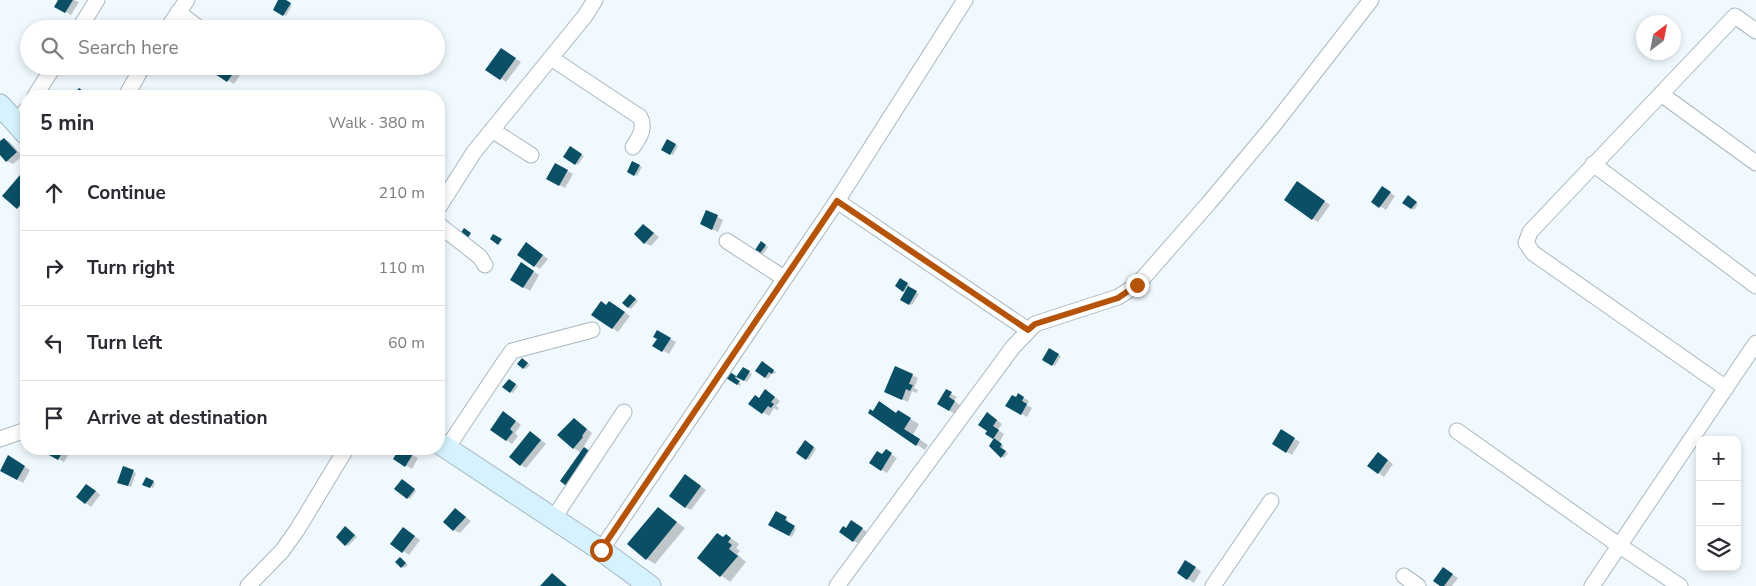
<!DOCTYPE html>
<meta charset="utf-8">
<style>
:root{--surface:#fff;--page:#f2f2f3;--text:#2b2b33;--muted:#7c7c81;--line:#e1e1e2}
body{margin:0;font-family:"Nunito Sans",sans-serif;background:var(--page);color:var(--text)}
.controls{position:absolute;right:15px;bottom:15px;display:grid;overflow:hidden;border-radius:10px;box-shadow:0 2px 8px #0003}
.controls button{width:45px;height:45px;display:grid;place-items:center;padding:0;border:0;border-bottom:1px solid var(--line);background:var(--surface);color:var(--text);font:25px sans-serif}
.compass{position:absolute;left:1636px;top:15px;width:45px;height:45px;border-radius:50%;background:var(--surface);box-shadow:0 2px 8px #0003;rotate:32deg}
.stop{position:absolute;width:15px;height:15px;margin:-11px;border:4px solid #b45309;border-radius:50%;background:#fff}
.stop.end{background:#b45309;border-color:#fff;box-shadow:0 1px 5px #0008}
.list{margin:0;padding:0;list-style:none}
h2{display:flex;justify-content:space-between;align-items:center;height:65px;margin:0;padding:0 20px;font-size:21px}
h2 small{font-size:16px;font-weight:400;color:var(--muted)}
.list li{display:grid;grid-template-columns:32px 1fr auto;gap:15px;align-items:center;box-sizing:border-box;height:75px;padding:0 20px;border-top:1px solid var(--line)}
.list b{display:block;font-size:19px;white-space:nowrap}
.list em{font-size:16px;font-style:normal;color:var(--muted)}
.icon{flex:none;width:28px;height:28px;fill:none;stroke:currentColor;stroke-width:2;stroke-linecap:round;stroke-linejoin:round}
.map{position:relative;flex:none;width:1756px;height:586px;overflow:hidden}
.search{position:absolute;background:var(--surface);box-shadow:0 2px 8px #0003;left:20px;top:20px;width:425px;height:55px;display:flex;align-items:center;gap:12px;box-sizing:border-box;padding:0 18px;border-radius:28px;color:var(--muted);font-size:19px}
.panel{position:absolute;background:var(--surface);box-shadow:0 2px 8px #0003;left:20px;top:90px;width:425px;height:365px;border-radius:20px}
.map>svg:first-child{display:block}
.shadow{fill:#0003}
.building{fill:#0a4f66}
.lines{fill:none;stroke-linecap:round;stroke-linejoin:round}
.street-casing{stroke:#a8b8c0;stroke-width:17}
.secondary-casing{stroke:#a8b8c0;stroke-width:23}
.street{stroke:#fff;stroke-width:15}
.secondary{stroke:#d5f2fe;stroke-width:21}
.route{stroke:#b45309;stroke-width:6}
</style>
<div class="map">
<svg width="1756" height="586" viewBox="0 0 1756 586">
<rect width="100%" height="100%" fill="#eff9fe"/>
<!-- shadow -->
<g class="shadow">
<path d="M60 0H74L79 2 71 15 56 6Z"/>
<path d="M280 0H283L292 5 286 16 275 9Z"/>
<path d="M507 53 521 62 506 82 487 69Z"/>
<path d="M234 66 242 72 234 84 217 73Z"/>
<path d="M4 139 10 142 22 156 13 164 7 161 0 153V143Z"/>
<path d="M668 141 678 146 673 155 663 150Z"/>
<path d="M570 148 584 156 578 165 565 157Z"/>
<path d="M633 163 642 167 637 176 628 171Z"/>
<path d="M556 165 573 174 565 188 548 179Z"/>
<path d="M26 170V213L4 196Z"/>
<path d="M1303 186 1330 205 1318 222 1313 219Z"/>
<path d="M1388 191 1395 196 1386 210 1373 202Z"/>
<path d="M1408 197 1418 204 1414 210 1404 203Z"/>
<path d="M707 211 723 220 718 232 707 227Z"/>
<path d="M644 225 659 237 651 246 645 243Z"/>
<path d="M761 243 768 247 761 257 755 253Z"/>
<path d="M532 247 548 259 540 269 535 266Z"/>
<path d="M522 264 539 275 530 291 512 280Z"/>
<path d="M901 280 910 285 908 288 919 294 912 305 902 300 906 292 896 286Z"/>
<path d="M633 297 638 301 631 309 628 307Z"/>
<path d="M607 306H615L630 316 618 332 593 315Z"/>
<path d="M657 332 676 342 669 354 654 345 658 339Z"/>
<path d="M1049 350 1061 356 1055 366 1044 360Z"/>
<path d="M525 361 530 365 526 369 524 368Z"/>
<path d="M763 363 776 372 775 374 772 373 768 379 757 371Z"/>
<path d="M744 368 752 374 747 382 739 377 736 380 741 384 740 386 727 378 730 373 737 378Z"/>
<path d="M912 375 918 378 914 388 918 390 916 393 912 391 908 402 891 394Z"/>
<path d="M509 380 518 386 513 393 504 387Z"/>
<path d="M946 391 957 397 954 401 960 405 955 414 938 404Z"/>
<path d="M771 394 780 401 776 406 779 408 777 410 774 408 769 416 750 404Z"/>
<path d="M1019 395 1029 401 1027 405 1032 408 1027 417 1006 405 1016 399Z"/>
<path d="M880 402 897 414 907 417 919 424 913 435 928 445 925 450 869 413H873Z"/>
<path d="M509 416 521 425 515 433 518 436 512 444 506 440Z"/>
<path d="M993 417 1002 424 998 430 1004 434 999 443 1004 446 1001 449 1008 453 1004 458 990 446 995 439 987 434Z"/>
<path d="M574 419 592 433 583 448 590 452 581 453 574 448Z"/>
<path d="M1281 431 1300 442 1292 455 1273 444Z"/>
<path d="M536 436 546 444 526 468 521 465Z"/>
<path d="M805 442 816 449 809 460 798 453Z"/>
<path d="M41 449H72L64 462Z"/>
<path d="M401 449 418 458 412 469 395 459Z"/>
<path d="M886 451 897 458 887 473 871 463 883 456Z"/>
<path d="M8 457 30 470 23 483 1 470Z"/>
<path d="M1384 457 1393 464 1384 477 1369 466Z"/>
<path d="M124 468 136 473 131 487 121 483Z"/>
<path d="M146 479 155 483 153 488 144 484Z"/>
<path d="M691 479 706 490 691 510 685 507Z"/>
<path d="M405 482 416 491 410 499 408 498Z"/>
<path d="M92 488 100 495 91 507 86 503Z"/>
<path d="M658 508 685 528 655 564 647 559Z"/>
<path d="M455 509 471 521 460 533 454 530Z"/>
<path d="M777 513 788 520 786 523 796 529 792 537 770 525Z"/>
<path d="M857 525 867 532 859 544 854 541Z"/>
<path d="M348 529 357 537 348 546 346 545Z"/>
<path d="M409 532 420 540 409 555 392 544Z"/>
<path d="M726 535 739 544 736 548 740 551 737 554 746 562 730 582 698 558Z"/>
<path d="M401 558 408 565 404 568 402 567Z"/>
<path d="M1186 562 1201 571 1194 583 1178 573Z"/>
<path d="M1449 572 1458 578 1452 586H1442Z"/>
</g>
<!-- building -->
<g class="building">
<path d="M58 0H73L65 13 54 7Z"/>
<path d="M278 0H286L291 3 283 16 273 10Z"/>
<path d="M501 48 516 58 500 80 485 70Z"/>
<path d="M221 66H235L237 68 227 82 215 74Z"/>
<path d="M79 88 90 96H72Z"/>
<path d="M4 138 17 152 6 162 0 155V141Z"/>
<path d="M667 139 676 144 670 155 661 150Z"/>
<path d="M570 146 582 154 575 165 563 157Z"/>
<path d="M632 161 640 165 634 176 627 172Z"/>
<path d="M555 163 568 170 559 186 546 179Z"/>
<path d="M26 168V210L20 205 17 209 2 196Z"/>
<path d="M1297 181 1325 201 1312 220 1284 200Z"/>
<path d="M1382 186 1391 192 1379 208 1371 202Z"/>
<path d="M1408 195 1417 202 1411 209 1402 203Z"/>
<path d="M706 210 718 215 712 230 700 224Z"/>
<path d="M643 224 654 233 644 244 634 234Z"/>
<path d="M464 228 471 233 467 239 460 234Z"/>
<path d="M493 234 502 239 498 245 490 239Z"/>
<path d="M761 241 766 245 758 256 753 253Z"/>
<path d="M526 242 543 255 534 267 517 255Z"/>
<path d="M521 262 534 271 523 288 510 280Z"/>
<path d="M900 278 908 283 903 292 895 286Z"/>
<path d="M908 286 917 291 909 305 900 300Z"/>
<path d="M630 294 636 299 628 308 622 303Z"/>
<path d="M601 301 606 305 609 301 625 312 612 329 591 315Z"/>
<path d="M657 330 671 338 662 352 652 346 657 339 653 337Z"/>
<path d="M1049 348 1059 354 1052 366 1042 360Z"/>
<path d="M522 358 528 363 523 369 517 364Z"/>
<path d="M762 361 774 370 772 374 769 372 765 378 755 371Z"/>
<path d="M895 366 913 374 909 384 913 385 910 391 906 389 902 400 884 392Z"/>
<path d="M743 367 750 371 744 381 736 377Z"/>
<path d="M730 372 736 376 735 378 740 381 737 385 726 378Z"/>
<path d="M509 379 516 384 510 393 502 387Z"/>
<path d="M765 389 775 397 771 402 774 404 771 408 768 406 762 414 748 404 755 395 759 398Z"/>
<path d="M946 389 952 392 949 397 955 401 949 411 937 404Z"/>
<path d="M1018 393 1024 397 1022 401 1027 404 1021 415 1005 406 1012 395 1016 397Z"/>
<path d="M879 401 896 413 898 410 911 418 904 429 920 439 916 446 868 413 870 409 873 411Z"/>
<path d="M503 411 516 421 510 429 513 432 506 441 490 430Z"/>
<path d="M987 412 997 420 993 426 999 430 993 439 985 434 987 431 978 425Z"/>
<path d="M574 418 587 429 582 436 583 437 573 449 557 435Z"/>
<path d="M1281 429 1295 438 1286 453 1272 444Z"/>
<path d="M530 431 541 440 520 466 509 457Z"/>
<path d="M994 438 1002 444 1000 447 1006 451 1001 458 989 446Z"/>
<path d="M805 440 814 447 806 460 796 453Z"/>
<path d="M584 447 592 453 569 488 560 481Z"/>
<path d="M38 449H64L58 460Z"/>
<path d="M399 449H404L413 454 405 467 393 459Z"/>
<path d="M886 449 892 453 881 471 869 463 877 451 882 454Z"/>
<path d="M1378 452 1388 460 1378 474 1367 466Z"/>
<path d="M8 455 25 466 17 480 0 471Z"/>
<path d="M123 466 134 470 128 486 117 483Z"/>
<path d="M685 474 701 486 685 508 669 496Z"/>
<path d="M146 477 154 481 150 488 142 485Z"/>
<path d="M402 479 415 489 407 499 394 489Z"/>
<path d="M86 484 96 491 85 504 76 497Z"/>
<path d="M658 507 677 522 646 560 627 544Z"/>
<path d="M455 508 466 517 453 531 443 522Z"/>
<path d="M776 511 787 517 785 520 795 526 789 536 768 525Z"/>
<path d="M851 520 863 528 853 542 839 532 843 526 846 528Z"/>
<path d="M345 526 355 535 345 546 336 537Z"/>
<path d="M403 527 415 536 402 553 390 544Z"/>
<path d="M717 533 723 537 726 534 731 538 728 542 732 545 729 549 738 556 720 577 697 558Z"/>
<path d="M400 557 406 563 401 568 395 562Z"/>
<path d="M1185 560 1196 567 1187 580 1177 573Z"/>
<path d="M1443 567 1453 574 1444 586H1440L1433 581Z"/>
<path d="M552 573 567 586H540Z"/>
</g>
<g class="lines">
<defs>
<g id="street">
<path d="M178 12 200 29"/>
<path d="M79 29 97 0"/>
<path d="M167 29 187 0"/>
<path d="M551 58 640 117C646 129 639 137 633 147"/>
<path d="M1661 94 1756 163"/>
<path d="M35 96 54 66"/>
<path d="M126 96 143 66"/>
<path d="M17 124 26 110"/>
<path d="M492 130 531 155"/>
<path d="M1593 164 1756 286"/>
<path d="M837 201 1028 330"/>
<path d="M439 207 474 152 585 16 595 0"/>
<path d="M439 225 480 257 485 265"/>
<path d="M727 241 784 278"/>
<path d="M1726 388 1533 253 1526 243 1530 232 1735 16 1756 31"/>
<path d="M1457 431 1620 546 1680 586"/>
<path d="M0 439 26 430"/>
<path d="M447 448 505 361 512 351 592 330"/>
<path d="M553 519 624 412"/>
<path d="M601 550 837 201 965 0"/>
<path d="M1404 576 1418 586"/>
<path d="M248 586 282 551 297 530 346 449"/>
<path d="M837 586 1013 347 1035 324 1118 297 1137 285 1208 204 1273 126 1371 0"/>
<path d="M1213 586 1271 501"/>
<path d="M1592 586 1756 343"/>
</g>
<g id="secondary">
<path d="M0 105 26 134"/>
<path d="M439 443 601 550 650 586"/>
</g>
</defs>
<!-- street casing -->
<use href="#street" class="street-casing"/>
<!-- secondary casing -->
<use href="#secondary" class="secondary-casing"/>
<!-- street -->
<use href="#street" class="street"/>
<!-- secondary -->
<use href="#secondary" class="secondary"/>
</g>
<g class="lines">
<!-- route -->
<path class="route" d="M601 550 837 201 1028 330 1035 324 1118 298 1137 285"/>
</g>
</svg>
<div class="controls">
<button>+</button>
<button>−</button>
<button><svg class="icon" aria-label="layers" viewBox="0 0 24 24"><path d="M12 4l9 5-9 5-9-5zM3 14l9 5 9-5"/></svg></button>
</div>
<svg class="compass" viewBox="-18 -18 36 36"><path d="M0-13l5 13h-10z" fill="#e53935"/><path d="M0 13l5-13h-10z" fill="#7c7c81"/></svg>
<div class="stop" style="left:601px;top:550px"></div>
<div class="stop end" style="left:1137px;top:285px"></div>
<div class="search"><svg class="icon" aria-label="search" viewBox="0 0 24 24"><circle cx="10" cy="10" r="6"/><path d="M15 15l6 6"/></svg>Search here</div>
<section class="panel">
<h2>5 min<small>Walk · 380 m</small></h2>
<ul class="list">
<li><svg class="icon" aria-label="ahead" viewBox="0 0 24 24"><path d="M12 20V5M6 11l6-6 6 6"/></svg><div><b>Continue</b></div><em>210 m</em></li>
<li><svg class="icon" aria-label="right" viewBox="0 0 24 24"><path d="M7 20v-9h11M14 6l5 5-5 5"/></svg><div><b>Turn right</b></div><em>110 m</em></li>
<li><svg class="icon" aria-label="left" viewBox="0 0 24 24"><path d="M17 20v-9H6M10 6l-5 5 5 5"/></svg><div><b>Turn left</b></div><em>60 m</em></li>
<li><svg class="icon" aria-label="arrive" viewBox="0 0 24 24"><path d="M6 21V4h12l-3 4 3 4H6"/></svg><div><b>Arrive at destination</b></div></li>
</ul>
</section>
</div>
